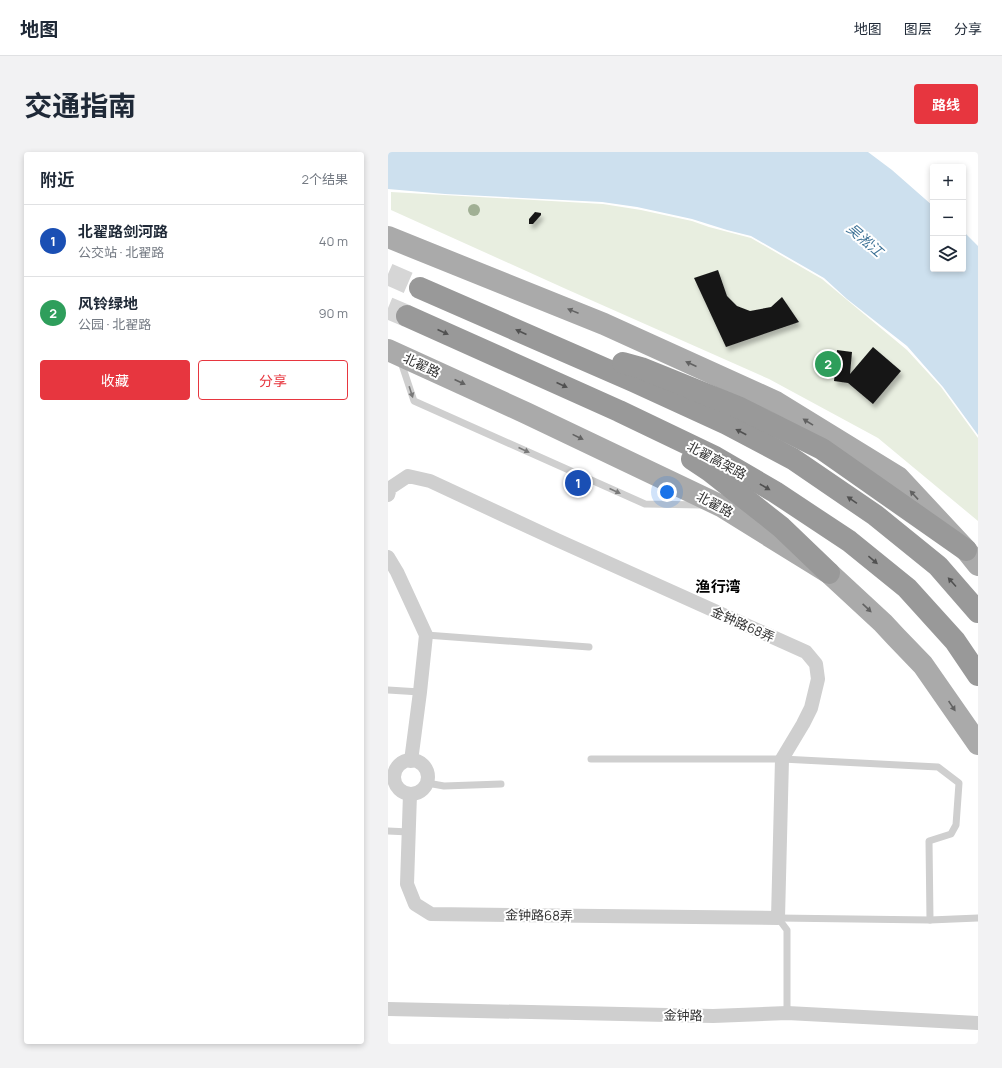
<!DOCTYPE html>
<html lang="zh">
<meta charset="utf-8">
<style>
:root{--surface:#fff;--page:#f2f2f3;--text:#1f2937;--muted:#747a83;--line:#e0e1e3;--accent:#e7363f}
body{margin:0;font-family:Manrope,"Noto Sans SC",sans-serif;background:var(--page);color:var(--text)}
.controls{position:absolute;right:12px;top:12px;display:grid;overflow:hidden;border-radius:4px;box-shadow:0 2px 6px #0003}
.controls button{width:36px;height:36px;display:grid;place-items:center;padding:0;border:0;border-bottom:1px solid var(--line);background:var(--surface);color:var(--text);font:20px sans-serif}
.you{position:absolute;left:279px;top:340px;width:14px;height:14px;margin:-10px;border:3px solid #fff;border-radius:50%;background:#1a73e8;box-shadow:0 0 0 6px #1a73e833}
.badge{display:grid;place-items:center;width:26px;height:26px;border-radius:50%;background:var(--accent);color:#fff;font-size:13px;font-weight:700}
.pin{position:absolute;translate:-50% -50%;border:2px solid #fff;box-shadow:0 1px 4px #0006}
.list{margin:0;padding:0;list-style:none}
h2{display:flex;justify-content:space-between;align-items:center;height:52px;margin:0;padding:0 16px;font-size:17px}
h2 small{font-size:13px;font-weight:400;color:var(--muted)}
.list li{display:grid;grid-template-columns:26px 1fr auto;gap:12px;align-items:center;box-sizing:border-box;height:72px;padding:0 16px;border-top:1px solid var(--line)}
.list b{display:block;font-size:15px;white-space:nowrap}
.list p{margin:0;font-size:13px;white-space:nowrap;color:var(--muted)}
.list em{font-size:13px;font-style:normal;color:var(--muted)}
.actions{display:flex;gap:8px;padding:12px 16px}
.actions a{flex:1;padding:9px 0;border:1px solid var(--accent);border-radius:4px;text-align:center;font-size:14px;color:var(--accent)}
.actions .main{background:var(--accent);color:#fff}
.icon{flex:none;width:22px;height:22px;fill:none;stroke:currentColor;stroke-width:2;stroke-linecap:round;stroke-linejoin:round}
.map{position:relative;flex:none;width:590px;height:892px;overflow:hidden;border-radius:4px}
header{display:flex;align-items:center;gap:24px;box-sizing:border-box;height:56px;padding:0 20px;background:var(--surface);border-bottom:1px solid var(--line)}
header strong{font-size:19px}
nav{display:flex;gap:22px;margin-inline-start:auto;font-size:14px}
.intro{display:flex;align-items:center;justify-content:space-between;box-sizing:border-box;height:96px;padding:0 24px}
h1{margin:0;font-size:28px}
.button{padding:10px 18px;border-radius:4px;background:var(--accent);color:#fff;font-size:14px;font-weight:700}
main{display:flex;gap:24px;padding:0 24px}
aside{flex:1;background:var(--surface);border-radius:4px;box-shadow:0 2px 6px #0003}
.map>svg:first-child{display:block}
.green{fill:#e8eee0}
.water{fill:#cde0ee}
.building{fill:#191919;filter:url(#shadow)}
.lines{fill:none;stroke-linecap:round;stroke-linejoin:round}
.highway-tunnel{stroke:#d6d6d6;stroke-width:22;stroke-dasharray:22 11;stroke-linecap:butt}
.lane{stroke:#cfcfcf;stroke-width:7}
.street{stroke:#cfcfcf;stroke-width:14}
.primary{stroke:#aaa;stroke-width:22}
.highway{stroke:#999;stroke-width:22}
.tree{fill:#a1b095}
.oneway{fill:#626262}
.oneway2{fill:#515151}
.oneway3{fill:#797979}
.labels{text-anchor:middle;stroke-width:4;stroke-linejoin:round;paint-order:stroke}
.street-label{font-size:13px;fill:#323232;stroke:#fff}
.water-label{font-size:14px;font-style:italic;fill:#3e7296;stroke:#fff}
.quarter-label{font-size:15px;font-weight:bold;fill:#000;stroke:#fff}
</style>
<header>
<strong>地图</strong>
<nav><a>地图</a><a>图层</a><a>分享</a></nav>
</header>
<div class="intro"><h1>交通指南</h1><a class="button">路线</a></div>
<main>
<aside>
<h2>附近<small>2个结果</small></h2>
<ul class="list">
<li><span class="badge" style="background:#1a4fb4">1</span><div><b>北翟路剑河路</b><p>公交站 · 北翟路</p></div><em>40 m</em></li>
<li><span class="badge" style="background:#2e9e5b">2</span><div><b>风铃绿地</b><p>公园 · 北翟路</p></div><em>90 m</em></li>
</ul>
<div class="actions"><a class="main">收藏</a><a>分享</a></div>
</aside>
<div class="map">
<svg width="590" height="892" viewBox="0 0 590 892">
<defs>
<filter id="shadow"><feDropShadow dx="2.5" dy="4.5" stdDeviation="2" flood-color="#0004"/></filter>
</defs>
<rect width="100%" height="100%" fill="#fff"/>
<!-- green -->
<path class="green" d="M3 40 215 52 253 58 304 69 321 75 363 86 434 127 519 198 553 235 590 286V369L490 286 381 227 178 137 3 58Z"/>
<!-- water -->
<path class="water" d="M0 0H480L504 18 545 54V117H575V79L590 94V283L555 235 519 194 459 147 436 126 363 84 339 78 304 67 249 55 214 50 57 42 0 37Z"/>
<!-- building -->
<g class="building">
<path d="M147 60 153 61V63L145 72H141V67Z"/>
<path d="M330 118 339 144 349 154 362 159 383 155 394 145 411 170 338 195 306 126Z"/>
<path d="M485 195 513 219 485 252 460 231 446 229 449 198 464 200 462 222Z"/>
</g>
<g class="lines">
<!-- highway-tunnel -->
<g class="highway-tunnel">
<path d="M0 122 32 136"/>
<path d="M0 156 19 164"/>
</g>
<!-- lane -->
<g class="lane">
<path d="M13 210 26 249 257 352 315 353"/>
<path d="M38 483 201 495"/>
<path d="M0 538 32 540"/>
<path d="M203 607H394L550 615 571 631 568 673 563 682 541 689 542 768"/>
<path d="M39 631 56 634 113 632"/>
<path d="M0 679 21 680"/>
<path d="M390 766 542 768 590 766"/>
<path d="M390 766 399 778V861"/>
</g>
<!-- street -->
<g class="street">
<path d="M0 343 2 336 20 324 42 329 169 388 418 500 428 512 430 527 423 556 415 572 394 607 390 766 43 762 27 752 19 732 22 642"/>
<path d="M0 405 9 420 38 483 32 540 23 609"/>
<circle cx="23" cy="625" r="17"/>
<path d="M0 857 325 864 399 861 590 871"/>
</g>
<!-- primary -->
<g class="primary">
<path d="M0 85 216 172 388 250 510 325 578 398 590 413"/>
<path d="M0 198 138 261 333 354 441 421 495 471 508 485 535 513 590 592"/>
</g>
<!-- highway -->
<g class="highway">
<path d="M32 136 245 229 339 272 405 307 487 363 550 414 590 460"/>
<path d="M19 164 231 259 327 305 387 340 461 389 519 436 567 489 590 523"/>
<path d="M235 211 253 216 352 256 434 297 578 398"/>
<path d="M304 307 322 319 393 375 441 421"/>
</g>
</g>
<!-- trees -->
<circle class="tree" cx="86" cy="58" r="6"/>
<!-- one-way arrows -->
<defs><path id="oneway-solid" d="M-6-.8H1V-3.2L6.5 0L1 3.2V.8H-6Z"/></defs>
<g class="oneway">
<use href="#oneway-solid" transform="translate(185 159) rotate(-158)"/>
<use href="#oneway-solid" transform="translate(303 212) rotate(-156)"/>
<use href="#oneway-solid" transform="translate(72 230) rotate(25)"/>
<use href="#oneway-solid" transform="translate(420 270) rotate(-148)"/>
<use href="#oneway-solid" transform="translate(190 285) rotate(26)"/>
<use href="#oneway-solid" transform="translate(526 343) rotate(-133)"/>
<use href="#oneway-solid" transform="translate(479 456) rotate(43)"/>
<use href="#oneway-solid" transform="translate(564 554) rotate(56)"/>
</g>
<g class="oneway2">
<use href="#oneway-solid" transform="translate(55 180) rotate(24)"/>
<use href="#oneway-solid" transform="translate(133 180) rotate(-156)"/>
<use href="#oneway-solid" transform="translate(174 233) rotate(24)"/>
<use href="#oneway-solid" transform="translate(353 280) rotate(-152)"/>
<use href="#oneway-solid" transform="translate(377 335) rotate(30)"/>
<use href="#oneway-solid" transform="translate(464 348) rotate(-146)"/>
<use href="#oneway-solid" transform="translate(485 408) rotate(40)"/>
<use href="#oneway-solid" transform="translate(564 430) rotate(-132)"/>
</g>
<g class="oneway3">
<use href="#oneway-solid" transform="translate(23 240) rotate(72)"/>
<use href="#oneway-solid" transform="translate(136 298) rotate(24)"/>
<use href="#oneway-solid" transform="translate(227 339) rotate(24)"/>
</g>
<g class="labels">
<!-- street labels -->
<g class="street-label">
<text transform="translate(34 213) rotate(25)" y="5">北翟路</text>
<text transform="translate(329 308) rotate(28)" y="5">北翟高架路</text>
<text transform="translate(327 352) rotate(28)" y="5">北翟路</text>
<text transform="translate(355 472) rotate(24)" y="5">金钟路68弄</text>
<text transform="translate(151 763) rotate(1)" y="5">金钟路68弄</text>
<text transform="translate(295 863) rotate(1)" y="5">金钟路</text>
</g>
<!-- water labels -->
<g class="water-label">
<text transform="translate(477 88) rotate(41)" y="5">吴淞江</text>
</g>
<!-- quarter labels -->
<g class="quarter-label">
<text x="330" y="440">渔行湾</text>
</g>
</g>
</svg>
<div class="controls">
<button>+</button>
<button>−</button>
<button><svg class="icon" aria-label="layers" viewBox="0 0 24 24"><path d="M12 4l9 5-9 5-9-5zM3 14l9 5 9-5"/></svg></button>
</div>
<div class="you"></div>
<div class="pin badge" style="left:190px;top:331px;background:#1a4fb4">1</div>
<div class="pin badge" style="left:440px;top:212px;background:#2e9e5b">2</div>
</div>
</main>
